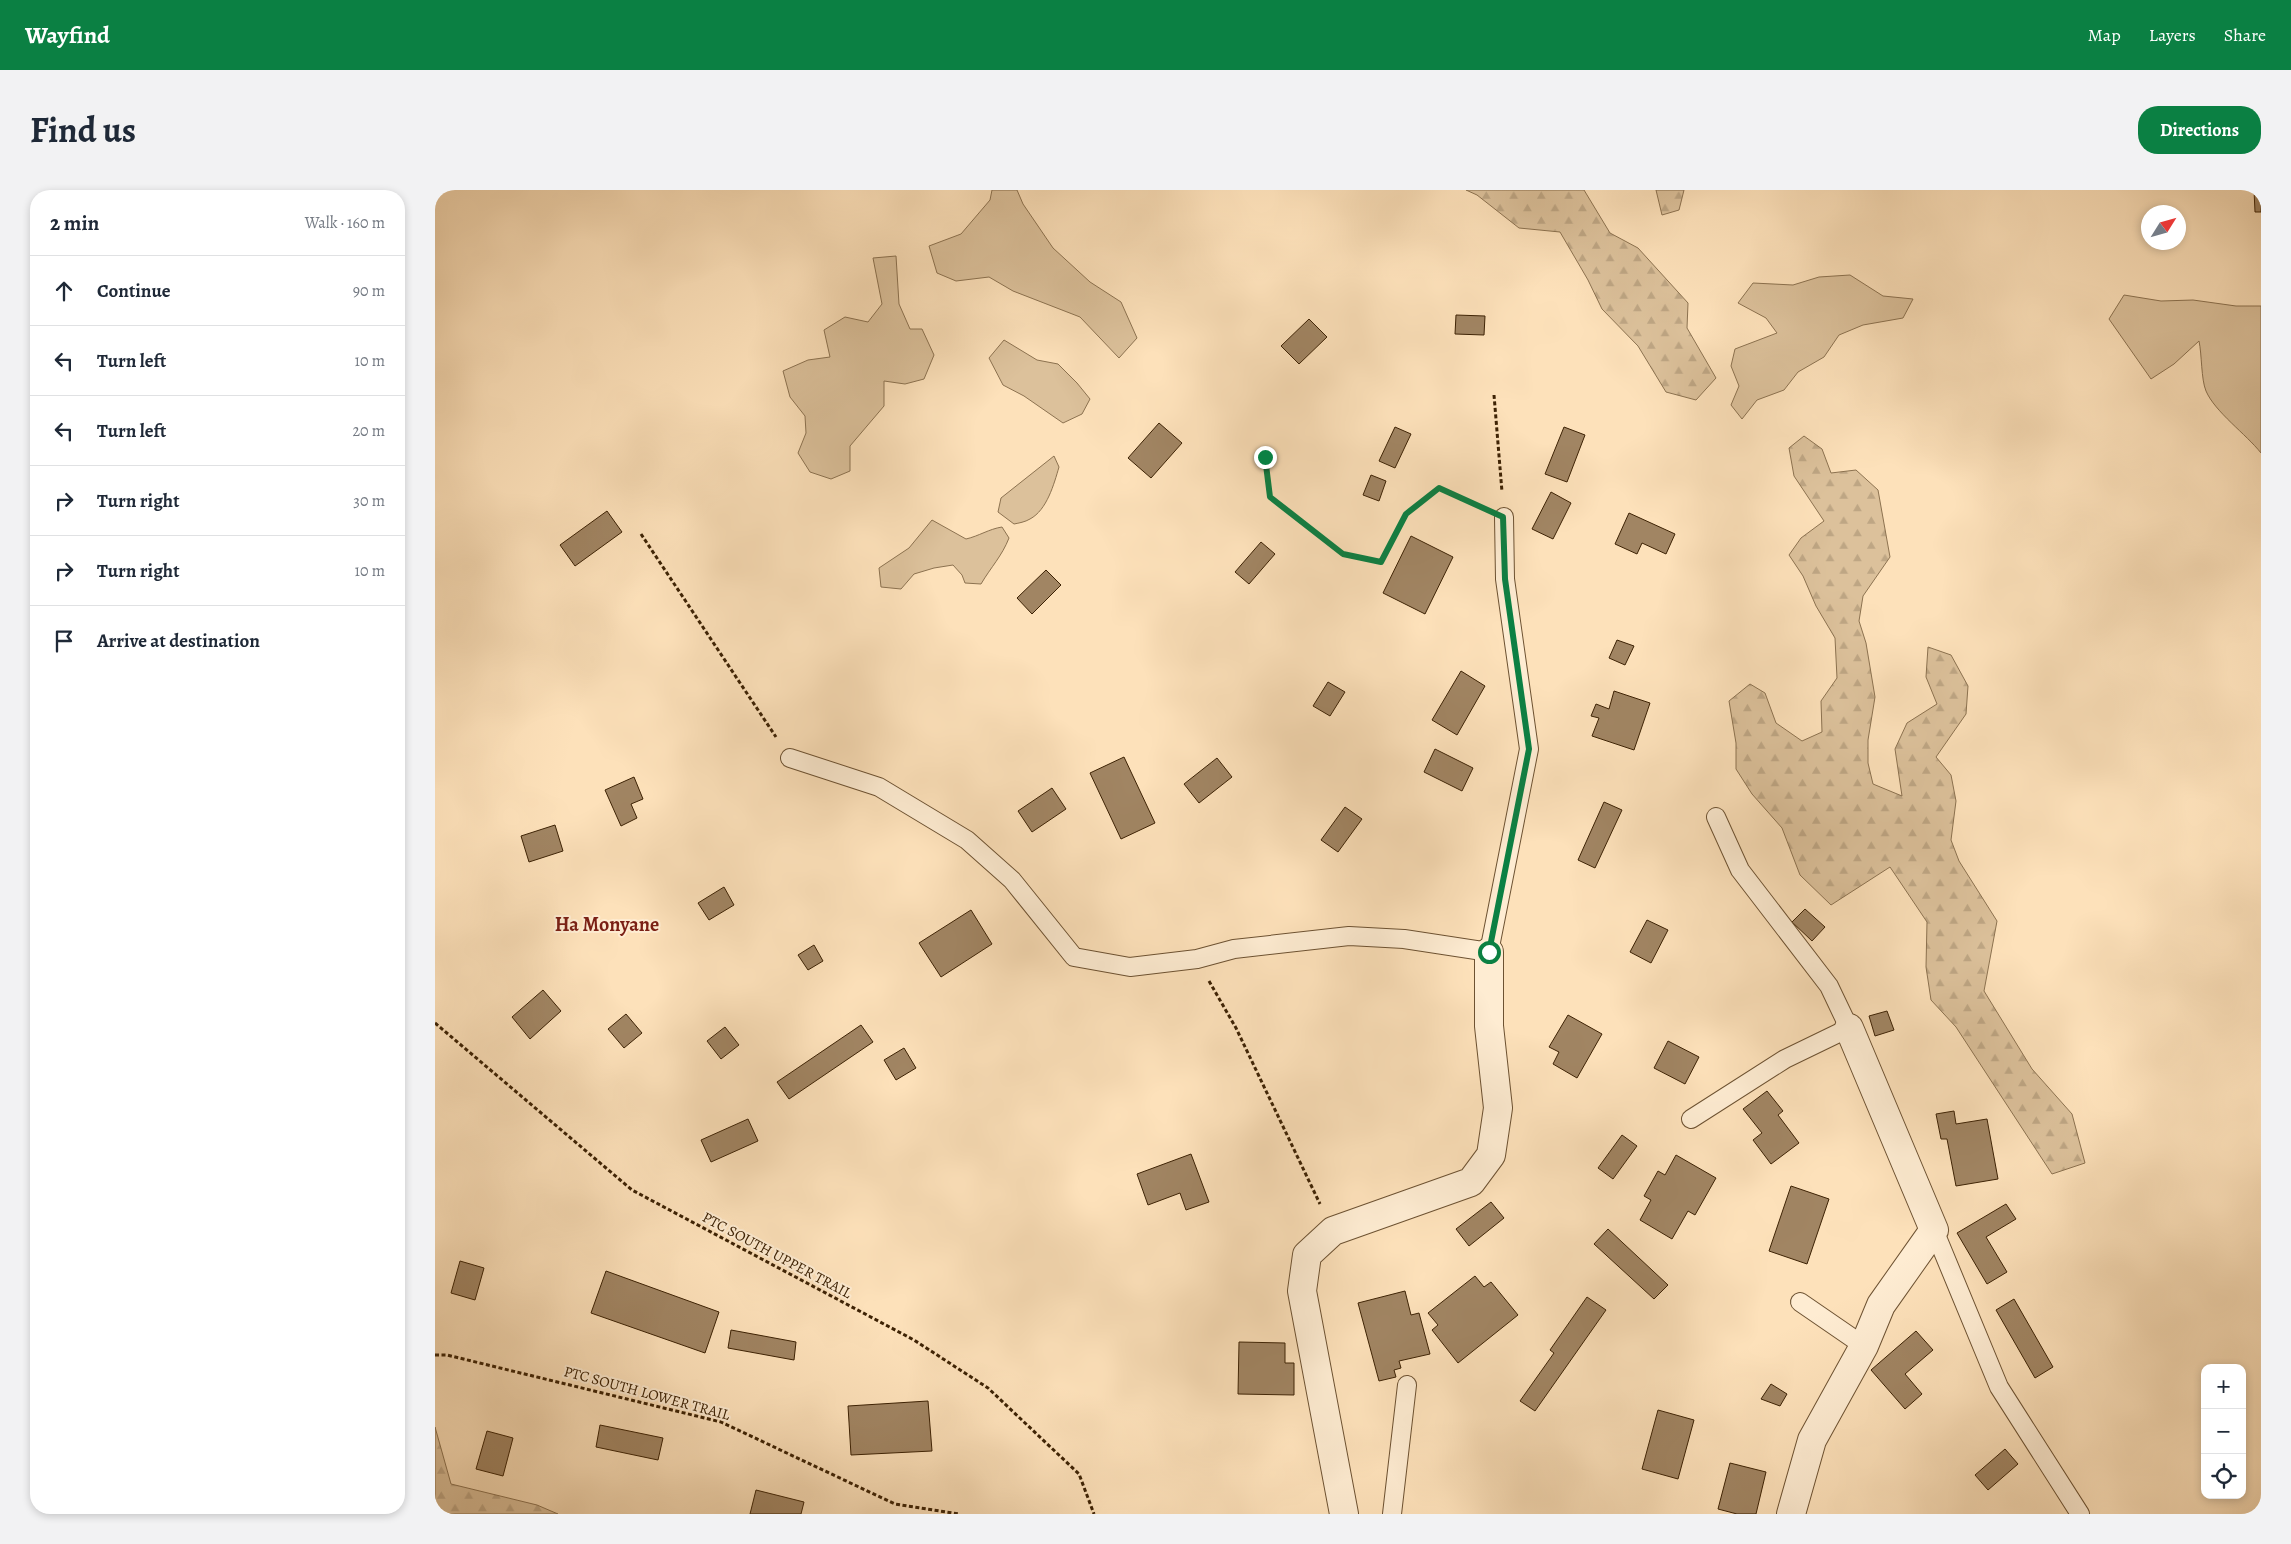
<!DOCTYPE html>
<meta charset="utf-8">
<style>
:root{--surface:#fff;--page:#f2f2f3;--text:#1f2937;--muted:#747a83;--line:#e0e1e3;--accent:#0b8043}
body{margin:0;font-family:Alegreya,serif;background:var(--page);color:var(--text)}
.controls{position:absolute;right:15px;bottom:15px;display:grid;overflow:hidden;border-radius:10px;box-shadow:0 2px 8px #0003}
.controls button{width:45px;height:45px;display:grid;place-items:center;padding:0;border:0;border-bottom:1px solid var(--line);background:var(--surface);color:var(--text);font:25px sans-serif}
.compass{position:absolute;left:1706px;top:15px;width:45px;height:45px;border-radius:50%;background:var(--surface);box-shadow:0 2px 8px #0003;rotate:53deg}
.stop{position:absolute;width:15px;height:15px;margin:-11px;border:4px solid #0b8043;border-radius:50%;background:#fff}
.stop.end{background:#0b8043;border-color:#fff;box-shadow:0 1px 5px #0008}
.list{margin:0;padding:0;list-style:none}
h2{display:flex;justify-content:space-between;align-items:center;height:65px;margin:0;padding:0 20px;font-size:21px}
h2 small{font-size:16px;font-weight:400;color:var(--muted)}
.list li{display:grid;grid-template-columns:32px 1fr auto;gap:15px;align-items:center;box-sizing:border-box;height:70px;padding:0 20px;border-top:1px solid var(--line)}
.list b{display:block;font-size:19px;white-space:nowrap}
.list em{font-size:16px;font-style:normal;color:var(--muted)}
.icon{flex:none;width:28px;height:28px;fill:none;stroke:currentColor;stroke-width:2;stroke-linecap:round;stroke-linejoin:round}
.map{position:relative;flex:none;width:1826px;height:1324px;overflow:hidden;border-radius:20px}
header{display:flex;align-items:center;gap:30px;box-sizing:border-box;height:70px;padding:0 25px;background:var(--accent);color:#fff}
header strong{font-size:24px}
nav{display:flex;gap:28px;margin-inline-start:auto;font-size:18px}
.intro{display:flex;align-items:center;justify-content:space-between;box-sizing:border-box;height:120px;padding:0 30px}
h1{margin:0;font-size:35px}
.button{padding:12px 22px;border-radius:20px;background:var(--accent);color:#fff;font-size:18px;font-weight:700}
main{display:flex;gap:30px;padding:0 30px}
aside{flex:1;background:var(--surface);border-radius:20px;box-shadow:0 2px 8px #0003}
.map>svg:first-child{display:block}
.grass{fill:#dcc19b;stroke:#8c7250}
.forest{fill:url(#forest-firs);stroke:#8c7250}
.building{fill:#a18563;stroke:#3d2204}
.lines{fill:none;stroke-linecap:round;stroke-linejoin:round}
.lane-casing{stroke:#6d5232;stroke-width:20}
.street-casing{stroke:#6d5232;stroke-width:30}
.path{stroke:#3d2204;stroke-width:3;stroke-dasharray:4 2.5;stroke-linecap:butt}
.lane{stroke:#feecd2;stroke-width:18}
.street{stroke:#feecd2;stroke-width:28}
.route{stroke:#0b8043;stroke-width:6}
.labels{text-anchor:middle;stroke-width:4;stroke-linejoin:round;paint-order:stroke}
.street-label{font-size:15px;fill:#3d2204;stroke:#feecd2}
.district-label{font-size:20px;font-weight:bold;fill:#7a1f14;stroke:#feecd2}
</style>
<header>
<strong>Wayfind</strong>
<nav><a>Map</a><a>Layers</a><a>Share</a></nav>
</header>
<div class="intro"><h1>Find us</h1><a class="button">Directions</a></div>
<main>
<aside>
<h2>2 min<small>Walk · 160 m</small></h2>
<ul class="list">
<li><svg class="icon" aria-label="ahead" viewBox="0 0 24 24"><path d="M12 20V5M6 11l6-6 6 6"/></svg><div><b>Continue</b></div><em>90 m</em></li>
<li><svg class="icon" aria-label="left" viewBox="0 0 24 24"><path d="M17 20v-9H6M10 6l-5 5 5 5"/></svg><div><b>Turn left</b></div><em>10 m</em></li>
<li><svg class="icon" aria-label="left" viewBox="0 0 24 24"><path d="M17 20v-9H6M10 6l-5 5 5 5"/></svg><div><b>Turn left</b></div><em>20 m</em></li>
<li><svg class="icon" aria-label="right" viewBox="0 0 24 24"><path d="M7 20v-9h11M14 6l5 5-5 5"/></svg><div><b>Turn right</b></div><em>30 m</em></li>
<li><svg class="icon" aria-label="right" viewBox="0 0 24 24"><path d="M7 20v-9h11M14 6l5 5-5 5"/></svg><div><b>Turn right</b></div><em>10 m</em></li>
<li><svg class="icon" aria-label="arrive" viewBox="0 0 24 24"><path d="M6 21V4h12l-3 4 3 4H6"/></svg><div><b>Arrive at destination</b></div></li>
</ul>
</aside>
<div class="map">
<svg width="1826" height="1324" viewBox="0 0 1826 1324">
<defs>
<pattern id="forest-firs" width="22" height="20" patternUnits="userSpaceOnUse" patternTransform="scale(1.25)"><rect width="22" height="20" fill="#dcc19b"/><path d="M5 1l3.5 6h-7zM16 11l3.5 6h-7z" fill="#bea684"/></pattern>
</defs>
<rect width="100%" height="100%" fill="#fde1ba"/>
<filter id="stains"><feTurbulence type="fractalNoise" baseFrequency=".004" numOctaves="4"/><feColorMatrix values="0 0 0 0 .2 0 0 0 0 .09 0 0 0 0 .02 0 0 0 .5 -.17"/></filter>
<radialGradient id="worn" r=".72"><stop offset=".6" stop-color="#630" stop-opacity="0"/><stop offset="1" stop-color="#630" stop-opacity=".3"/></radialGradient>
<!-- grass -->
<g class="grass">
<path d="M557 0H582L588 14 618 58 655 92 686 112 702 148 684 168 645 127 578 101 554 87 521 91 502 83 494 56 526 44 555 10Z"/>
<path d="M461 66 464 114 475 139H487L499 165 489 189 470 194 449 191V216L415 256V281L396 289 375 282 363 263 371 243 370 226 355 207 348 181 373 170 395 167 389 140 410 127 433 132 447 114 438 68Z"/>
<path d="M1415 85 1448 106 1478 109 1468 128 1428 135 1404 145 1389 167 1363 182 1349 200 1322 210 1307 229 1296 215 1304 196 1296 176 1300 159 1342 143 1331 128 1303 113 1318 93 1358 95 1384 87Z"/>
<path d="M1689 105 1726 111 1758 110 1801 116H1826V263C1811 244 1780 222 1771 201 1766 189 1767 165 1764 151L1739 174 1716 189 1674 129Z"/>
<path d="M569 150 602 170 623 174 642 193 655 209 647 224 628 233 589 206 568 195 554 168Z"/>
<path d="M619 266 624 277C619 294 612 320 595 329 590 332 584 333 579 334L563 322 566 308Z"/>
<path d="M497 330 531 349C544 346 554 339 567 337L574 348C567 366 556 377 546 394L530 393 527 385 518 375 499 378 479 384 466 399 446 397 444 378 474 358Z"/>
</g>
<!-- forest -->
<g class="forest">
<path d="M1031 0H1149L1175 43 1203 58 1253 113 1252 138 1281 188 1261 210 1231 202 1203 156 1167 119 1153 90 1125 42 1084 38 1042 5Z"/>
<path d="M1221 0H1249L1244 20 1227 25Z"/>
<path d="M1369 246 1387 259 1396 283 1421 280 1443 300 1455 367 1428 406 1424 431 1431 453 1440 507 1433 550V573L1438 594 1467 606 1460 559 1472 533 1502 514 1491 487 1493 457 1516 465 1533 496 1531 524 1501 567 1516 585 1521 611 1516 650 1524 671 1562 731 1549 801 1597 879 1637 924 1650 973 1617 984 1521 837 1496 810 1491 777 1492 732 1455 677 1396 715 1365 685 1347 638 1317 604 1301 579V553L1294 511 1315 494 1330 503 1341 533 1367 551 1387 542 1386 511 1402 488 1400 448 1381 416 1368 386 1354 365 1366 348 1389 331 1359 286 1354 258Z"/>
<path d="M0 1237 16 1294 102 1315 123 1324H0Z"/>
</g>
<!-- building -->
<g class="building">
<path d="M1819 0H1826V22H1820Z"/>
<path d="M1021 125 1050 126 1049 145 1020 144Z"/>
<path d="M874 129 892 147 864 174 846 156Z"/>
<path d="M724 233 747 253 716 288 693 268Z"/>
<path d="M960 237 976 244 960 278 944 271Z"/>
<path d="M1129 237 1150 245 1132 292 1110 284Z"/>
<path d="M936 285 951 291 944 311 928 305Z"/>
<path d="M1116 302 1136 313 1118 349 1097 339Z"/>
<path d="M172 321 187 342 140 376 125 355Z"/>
<path d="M1194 323 1240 344 1231 364 1207 353 1202 364 1180 354Z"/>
<path d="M976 346 1018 367 990 424 948 403Z"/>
<path d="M826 352 840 364 814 394 800 382Z"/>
<path d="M611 380 626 395 597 424 582 408Z"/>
<path d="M1182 450 1199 456 1190 475 1174 468Z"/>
<path d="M1026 481 1050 496 1022 545 997 530Z"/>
<path d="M893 492 910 502 895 526 878 516Z"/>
<path d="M1179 501 1215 513 1199 560 1157 546 1164 528 1156 526 1161 514 1174 519Z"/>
<path d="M1000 559 1038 578 1027 601 989 582Z"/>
<path d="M689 567 720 633 686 649 655 583Z"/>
<path d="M782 568 797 587 764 613 749 594Z"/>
<path d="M199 587 208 609 196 614 202 628 186 636 170 600Z"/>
<path d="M617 598 631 619 597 642 583 621Z"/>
<path d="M1169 612 1187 620 1160 678 1143 670Z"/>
<path d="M910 617 927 629 903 662 886 650Z"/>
<path d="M120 635 128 661 94 672 86 646Z"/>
<path d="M289 697 299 715 274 730 263 713Z"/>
<path d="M1370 719 1390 737 1377 751 1357 732Z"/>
<path d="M536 720 557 754 506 787 484 753Z"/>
<path d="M1212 730 1233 740 1216 773 1195 762Z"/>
<path d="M379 755 388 771 373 780 363 765Z"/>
<path d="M108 800 126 821 95 849 77 827Z"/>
<path d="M1452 821 1459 840 1440 846 1434 826Z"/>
<path d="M191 824 207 843 189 858 173 839Z"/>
<path d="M1133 825 1167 844 1142 888 1118 874 1124 862 1114 857Z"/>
<path d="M426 835 438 852 354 909 342 892Z"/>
<path d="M290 837 304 855 286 869 272 851Z"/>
<path d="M1233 851 1264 867 1250 894 1219 878Z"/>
<path d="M469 858 481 878 461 890 449 870Z"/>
<path d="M1332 901 1348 921 1343 925 1364 953 1336 974 1318 950 1327 943 1308 919Z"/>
<path d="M1519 921 1521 934 1552 929 1563 989 1521 996 1512 949H1506L1501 924Z"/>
<path d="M313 929 323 951 276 972 266 950Z"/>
<path d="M1187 945 1202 956 1178 989 1163 978Z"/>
<path d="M756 964 774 1012 751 1020 745 1003 713 1015 702 984Z"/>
<path d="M1241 965 1281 988 1260 1025 1253 1021 1237 1049 1205 1030 1216 1010 1209 1006 1223 981 1230 985Z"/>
<path d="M1356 996 1394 1009 1372 1074 1334 1061Z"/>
<path d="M1056 1012 1069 1028 1034 1056 1021 1039Z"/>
<path d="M1571 1014 1581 1029 1551 1047 1572 1082 1552 1094 1522 1043Z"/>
<path d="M1173 1039 1233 1095 1219 1109 1159 1054Z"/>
<path d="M25 1071 49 1078 40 1110 16 1103Z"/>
<path d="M171 1081 284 1122 270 1163 156 1123Z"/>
<path d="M1040 1086 1049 1097 1056 1092 1083 1125 1023 1173 997 1140 1003 1135 993 1123Z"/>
<path d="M970 1101 976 1125 984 1123 995 1164 964 1171 966 1178 959 1180 961 1187 944 1191 923 1113Z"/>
<path d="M1152 1107 1171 1120 1100 1221 1085 1211 1119 1163 1115 1160Z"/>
<path d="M1579 1109 1618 1177 1600 1188 1561 1120Z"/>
<path d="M296 1140 361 1152 359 1170 293 1158Z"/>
<path d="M1481 1141 1498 1160 1470 1184 1487 1204 1470 1219 1436 1180Z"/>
<path d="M804 1152 850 1153V1173H859V1205L803 1204Z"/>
<path d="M1336 1194 1352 1204 1345 1216 1326 1209Z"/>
<path d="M493 1211 497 1261 416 1265 413 1216Z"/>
<path d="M1223 1220 1259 1230 1243 1289 1207 1279Z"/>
<path d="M165 1235 228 1248 223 1270 161 1257Z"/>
<path d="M52 1241 78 1248 68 1286 41 1279Z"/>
<path d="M1570 1259 1583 1274 1553 1300 1540 1285Z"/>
<path d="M1295 1273 1331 1282 1321 1324H1302L1283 1319Z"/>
<path d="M321 1300 369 1312 366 1324H315Z"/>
</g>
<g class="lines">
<defs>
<g id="lane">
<path d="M355 568 444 597 532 650 577 690 639 767 695 777 762 769 799 759 914 746 969 749 1054 762 1094 559 1070 389 1069 327"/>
<path d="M1256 929 1350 869 1414 838 1394 796 1305 680 1281 627"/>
<path d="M1499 1040 1564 1197 1645 1324"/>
<path d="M1365 1112 1429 1156"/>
<path d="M957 1324 972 1195"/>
</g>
<g id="street">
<path d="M909 1324 867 1101 872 1065 898 1041 1036 992 1056 965 1063 918 1054 836V762"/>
<path d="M1356 1324 1377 1250 1429 1156 1446 1115 1499 1040 1414 838"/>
</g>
</defs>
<!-- lane casing -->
<use href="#lane" class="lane-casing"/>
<!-- street casing -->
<use href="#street" class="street-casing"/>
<!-- path -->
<g class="path">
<path d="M1059 205 1067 302"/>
<path d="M830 267 835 307 907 364 945 372 971 324 1004 298 1047 318"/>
<path d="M206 344 341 547"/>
<path d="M774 791 801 838 885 1014"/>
<path d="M0 833 197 1000 479 1150 553 1198 644 1284 659 1324"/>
<path d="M0 1165H12L286 1232 460 1314 524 1324"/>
</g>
<!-- lane -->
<use href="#lane" class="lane"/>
<!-- street -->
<use href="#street" class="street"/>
</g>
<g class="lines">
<!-- route -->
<path class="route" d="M830 267 835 307 908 364 946 372 971 324 1004 298 1068 327 1070 389 1094 559 1054 762"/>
</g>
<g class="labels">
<!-- street labels -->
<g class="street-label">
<text transform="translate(342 1065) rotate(28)" y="5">PTC SOUTH UPPER TRAIL</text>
<text transform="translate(212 1203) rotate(15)" y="5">PTC SOUTH LOWER TRAIL</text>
</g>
<!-- district labels -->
<g class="district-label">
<text x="172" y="741">Ha Monyane</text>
</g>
</g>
<rect width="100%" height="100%" filter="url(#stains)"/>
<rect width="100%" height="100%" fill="url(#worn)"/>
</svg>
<div class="controls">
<button>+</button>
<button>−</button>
<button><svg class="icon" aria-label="locate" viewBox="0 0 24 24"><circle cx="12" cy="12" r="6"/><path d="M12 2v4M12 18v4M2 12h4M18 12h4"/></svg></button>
</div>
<svg class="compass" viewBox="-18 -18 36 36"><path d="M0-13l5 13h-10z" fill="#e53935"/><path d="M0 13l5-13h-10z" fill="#747a83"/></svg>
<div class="stop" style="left:1054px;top:762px"></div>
<div class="stop end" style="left:830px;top:267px"></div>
</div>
</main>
